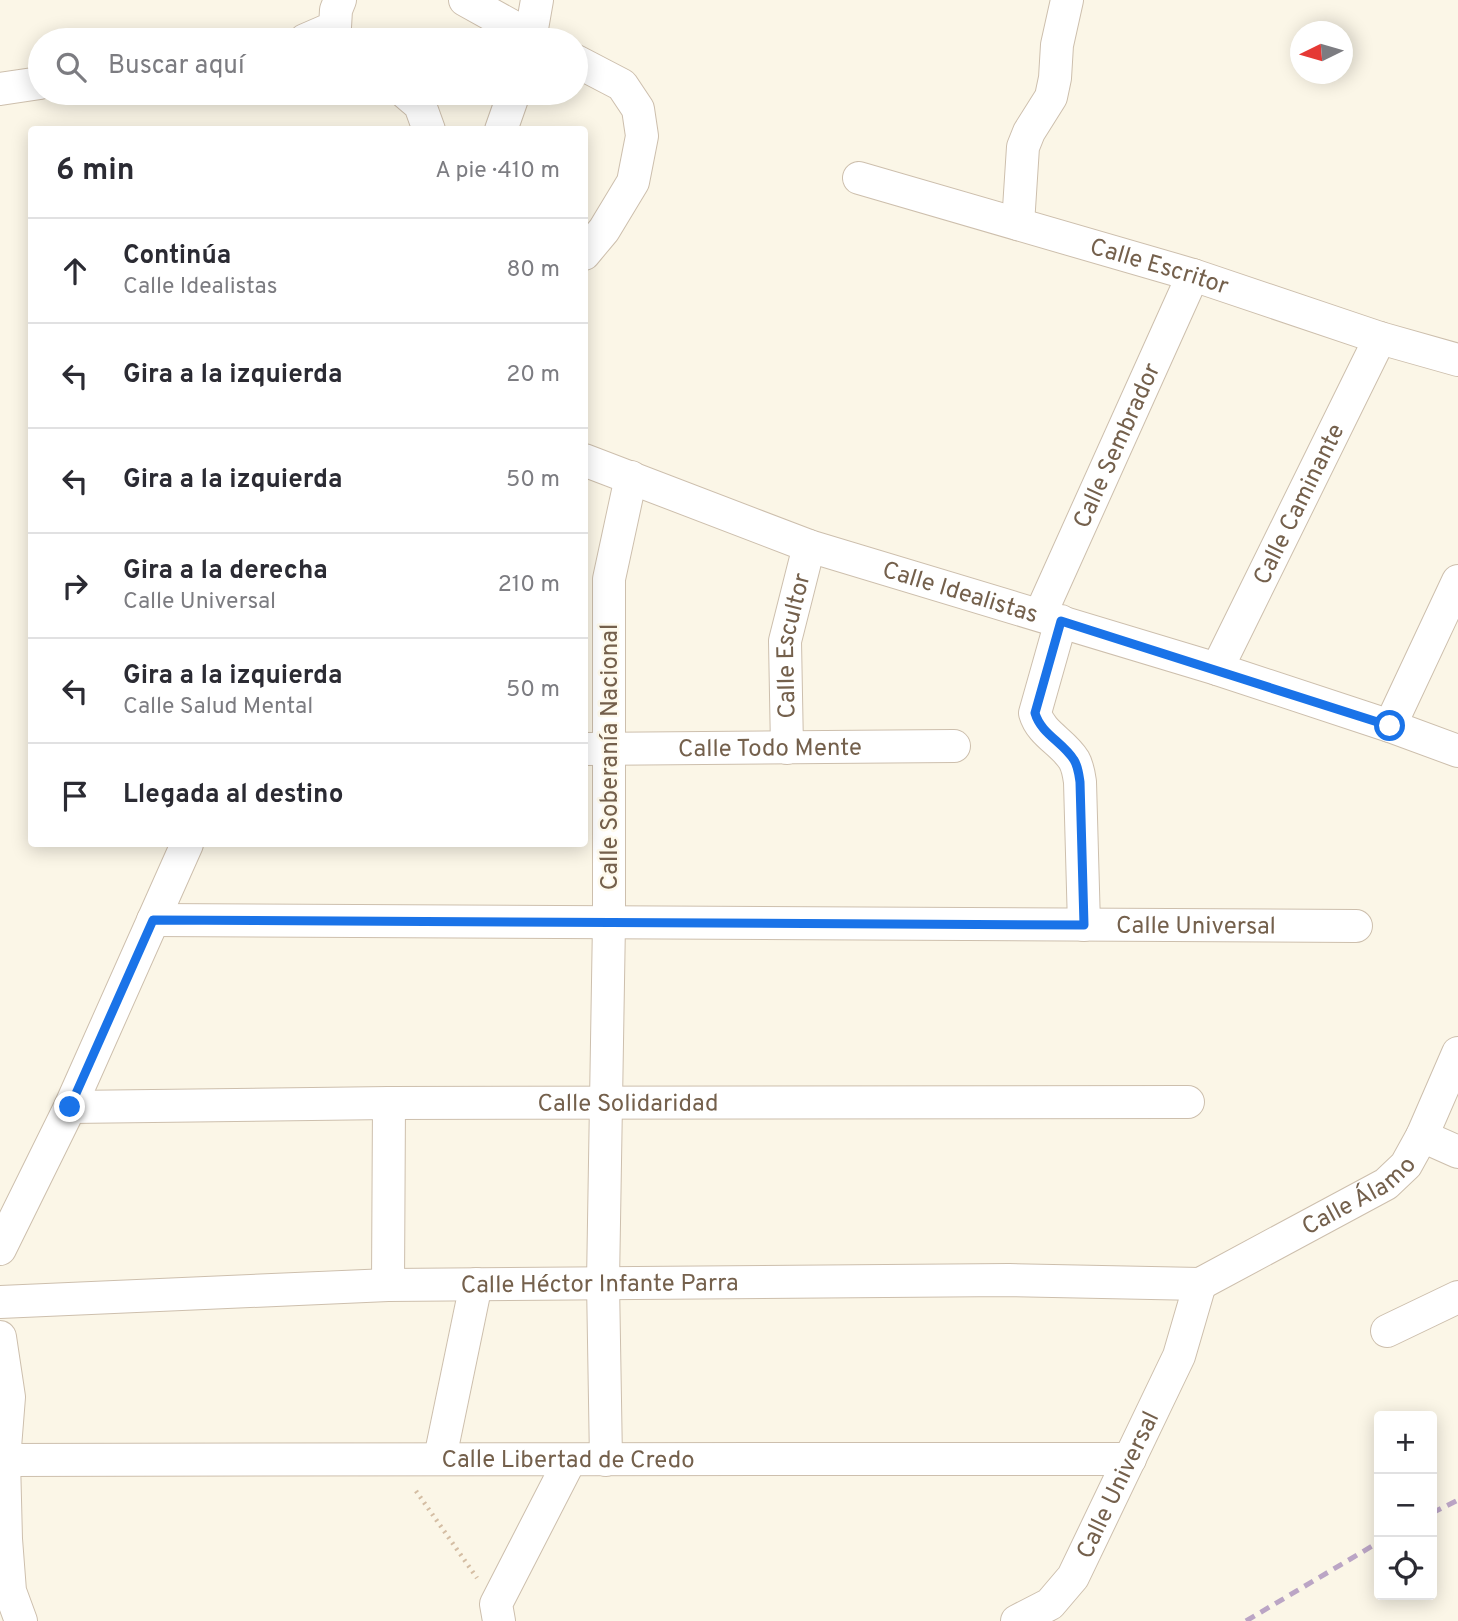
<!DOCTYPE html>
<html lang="es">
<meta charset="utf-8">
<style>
:root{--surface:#fff;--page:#f2f2f3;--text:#2b2b33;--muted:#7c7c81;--line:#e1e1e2}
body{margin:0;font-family:Overpass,sans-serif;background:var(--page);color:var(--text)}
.controls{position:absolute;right:21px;bottom:21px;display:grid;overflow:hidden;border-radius:7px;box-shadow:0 4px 18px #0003}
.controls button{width:63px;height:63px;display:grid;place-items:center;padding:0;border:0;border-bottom:2px solid var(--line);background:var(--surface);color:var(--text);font:35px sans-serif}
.compass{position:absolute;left:1290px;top:21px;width:63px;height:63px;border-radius:50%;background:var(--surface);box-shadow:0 4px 18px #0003;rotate:265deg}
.stop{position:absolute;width:21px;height:21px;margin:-16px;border:5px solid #1a73e8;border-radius:50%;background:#fff}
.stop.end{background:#1a73e8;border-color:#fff;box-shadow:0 2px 7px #0008}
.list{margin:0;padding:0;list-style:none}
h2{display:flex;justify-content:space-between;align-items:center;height:91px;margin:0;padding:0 28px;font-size:30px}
h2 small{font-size:23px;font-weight:400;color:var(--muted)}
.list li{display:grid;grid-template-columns:46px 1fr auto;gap:21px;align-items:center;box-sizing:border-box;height:105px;padding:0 28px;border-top:2px solid var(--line)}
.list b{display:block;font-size:26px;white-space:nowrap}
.list p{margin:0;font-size:23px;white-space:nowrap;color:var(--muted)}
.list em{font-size:23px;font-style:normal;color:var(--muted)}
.icon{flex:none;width:38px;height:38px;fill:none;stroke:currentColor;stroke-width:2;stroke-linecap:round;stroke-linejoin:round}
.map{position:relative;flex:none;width:1458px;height:1621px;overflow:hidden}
.search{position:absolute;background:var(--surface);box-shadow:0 4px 18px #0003;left:28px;top:28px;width:560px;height:77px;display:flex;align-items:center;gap:18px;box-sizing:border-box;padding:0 24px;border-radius:38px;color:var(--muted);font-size:26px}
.panel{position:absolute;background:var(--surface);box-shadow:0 4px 18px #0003;left:28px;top:126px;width:560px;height:721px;border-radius:7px}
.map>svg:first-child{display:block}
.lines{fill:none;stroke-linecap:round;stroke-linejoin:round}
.minor-casing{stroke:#cdbfad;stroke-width:34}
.path{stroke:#d4bda3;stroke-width:4.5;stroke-dasharray:2 5;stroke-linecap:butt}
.minor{stroke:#fff;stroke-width:32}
.rail{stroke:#bba5c5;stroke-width:5;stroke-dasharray:10 7;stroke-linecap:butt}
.route{stroke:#1a73e8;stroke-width:9}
.labels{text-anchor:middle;stroke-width:5;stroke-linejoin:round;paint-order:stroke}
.street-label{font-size:24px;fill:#74604c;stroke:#fefaed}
</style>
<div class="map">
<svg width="1458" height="1621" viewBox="0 0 1458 1621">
<rect width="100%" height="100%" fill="#fbf6e7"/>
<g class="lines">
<defs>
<g id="minor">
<path d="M465 0 537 40"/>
<path d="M305 40 335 27 336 10 340 0"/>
<path d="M530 40 537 0"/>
<path d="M576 61 622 85 638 109 642 136 633 182 604 230 584 254"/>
<path d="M0 89 40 83"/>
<path d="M406 93 420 105 429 130"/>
<path d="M501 130 514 93"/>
<path id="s1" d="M859 178 1193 275 1380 338 1458 360"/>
<path d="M1018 224 1023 147 1029 132 1051 97 1055 78 1057 45 1067 0"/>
<path id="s2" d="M584 460 809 546 1217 669 1390 726 1458 751"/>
<path id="s3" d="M1040 615 1193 275"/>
<path d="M1061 621 1035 713C1041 734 1063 742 1074 760 1078 767 1079 775 1080 782L1084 925"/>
<path id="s4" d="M1217 669 1380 338"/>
<path d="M1390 726 1458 581"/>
<path id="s5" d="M787 748 785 641 809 546"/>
<path id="s6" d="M584 749 954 746"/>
<path id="s7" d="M153 920 1356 926"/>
<path id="s8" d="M70 1107 389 1103 1188 1102"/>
<path d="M1422 1136 1458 1152"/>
<path d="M0 1249 70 1107 187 844"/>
<path d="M388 1285 389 1103"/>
<path id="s9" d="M0 1302 388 1285 1009 1280 1200 1284 1386 1184 1406 1165 1422 1136 1458 1053"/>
<path d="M1387 1331 1458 1297"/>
<path d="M0 1337 9 1397 4 1460 6 1539 10 1591 21 1621"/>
<path d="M440 1458 476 1284"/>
<path id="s10" d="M4 1460C379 1458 755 1460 1130 1459"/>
<path d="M606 1460 603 1282 609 922V579L631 477"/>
<path d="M499 1621 496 1604 570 1460"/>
<path id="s11" d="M1017 1621 1050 1604 1073 1577 1179 1356 1200 1284"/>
</g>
</defs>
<!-- minor casing -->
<use href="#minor" class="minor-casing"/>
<!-- path -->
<path class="path" d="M416 1491 477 1578"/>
<!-- minor -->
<use href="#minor" class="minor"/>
<!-- rail -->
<g class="rail">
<path d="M1432 1513 1458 1500"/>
<path d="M1246 1621 1379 1542"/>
</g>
</g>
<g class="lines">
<!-- route -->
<path class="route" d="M70 1107 153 920 1084 925 1080 782C1079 775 1078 766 1074 760 1063 742 1041 734 1035 713L1061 621 1390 726"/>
</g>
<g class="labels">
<!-- street labels -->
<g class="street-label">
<text dy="8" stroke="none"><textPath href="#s1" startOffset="313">Calle Escritor</textPath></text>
<text dy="8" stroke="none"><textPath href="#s3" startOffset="186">Calle Sembrador</textPath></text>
<text dy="8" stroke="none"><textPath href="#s4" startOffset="184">Calle Caminante</textPath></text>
<text dy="8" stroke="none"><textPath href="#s2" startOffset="399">Calle Idealistas</textPath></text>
<text dy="8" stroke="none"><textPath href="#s5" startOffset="103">Calle Escultor</textPath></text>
<text dy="8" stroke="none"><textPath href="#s6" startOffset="186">Calle Todo Mente</textPath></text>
<text transform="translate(609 757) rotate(-90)" y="8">Calle Soberanía Nacional</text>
<text dy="8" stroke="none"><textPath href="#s7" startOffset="1043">Calle Universal</textPath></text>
<text dy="8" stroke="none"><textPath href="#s8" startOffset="558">Calle Solidaridad</textPath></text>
<text dy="8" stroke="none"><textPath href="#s9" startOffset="1382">Calle Álamo</textPath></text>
<text dy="8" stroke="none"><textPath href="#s9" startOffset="600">Calle Héctor Infante Parra</textPath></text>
<text dy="8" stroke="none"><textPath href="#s10" startOffset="564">Calle Libertad de Credo</textPath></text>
<text dy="8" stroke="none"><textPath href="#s11" startOffset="175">Calle Universal</textPath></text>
</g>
</g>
</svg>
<div class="controls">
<button>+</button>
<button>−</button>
<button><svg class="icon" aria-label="locate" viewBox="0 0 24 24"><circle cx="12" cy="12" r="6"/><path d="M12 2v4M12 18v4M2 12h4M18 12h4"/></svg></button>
</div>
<svg class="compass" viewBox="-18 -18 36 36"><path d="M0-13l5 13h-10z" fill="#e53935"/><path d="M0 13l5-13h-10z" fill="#7c7c81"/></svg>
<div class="stop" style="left:1390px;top:726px"></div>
<div class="stop end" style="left:70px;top:1107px"></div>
<div class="search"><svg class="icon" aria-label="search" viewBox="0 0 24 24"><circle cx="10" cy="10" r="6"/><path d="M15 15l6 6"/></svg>Buscar aquí</div>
<section class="panel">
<h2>6 min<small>A pie · 410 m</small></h2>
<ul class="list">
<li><svg class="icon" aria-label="ahead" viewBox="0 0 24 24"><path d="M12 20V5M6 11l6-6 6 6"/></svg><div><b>Continúa</b><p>Calle Idealistas</p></div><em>80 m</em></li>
<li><svg class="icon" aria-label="left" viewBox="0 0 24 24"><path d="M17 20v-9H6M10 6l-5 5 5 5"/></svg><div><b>Gira a la izquierda</b></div><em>20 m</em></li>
<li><svg class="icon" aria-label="left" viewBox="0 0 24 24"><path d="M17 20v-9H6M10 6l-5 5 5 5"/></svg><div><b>Gira a la izquierda</b></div><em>50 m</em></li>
<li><svg class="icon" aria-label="right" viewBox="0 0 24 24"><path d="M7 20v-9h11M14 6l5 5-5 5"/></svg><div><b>Gira a la derecha</b><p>Calle Universal</p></div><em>210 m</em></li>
<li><svg class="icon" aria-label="left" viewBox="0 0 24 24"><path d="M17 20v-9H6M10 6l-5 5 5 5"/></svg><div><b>Gira a la izquierda</b><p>Calle Salud Mental</p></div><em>50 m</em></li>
<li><svg class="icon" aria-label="arrive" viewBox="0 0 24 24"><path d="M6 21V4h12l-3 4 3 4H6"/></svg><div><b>Llegada al destino</b></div></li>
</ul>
</section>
</div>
